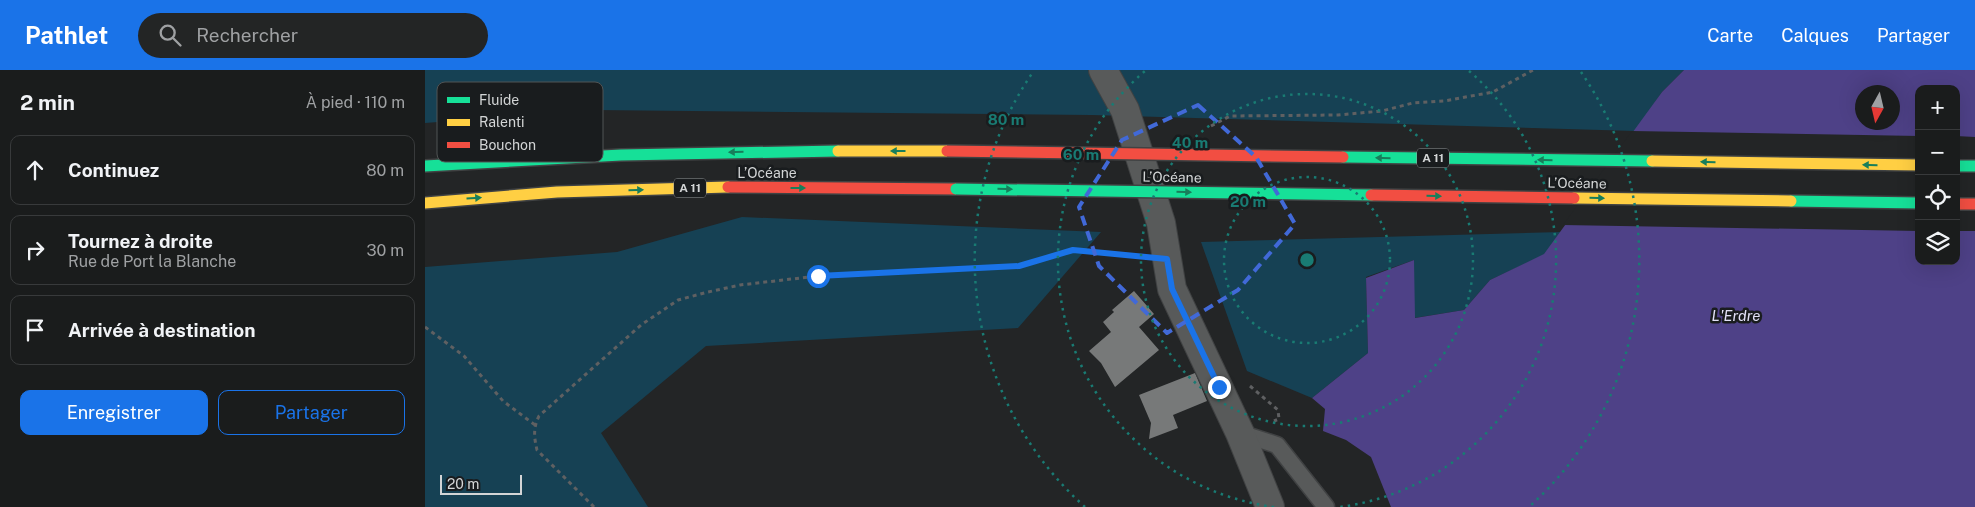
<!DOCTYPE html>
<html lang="fr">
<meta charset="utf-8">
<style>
:root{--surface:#1a1c1c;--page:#232525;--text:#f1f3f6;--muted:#9fa1a3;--line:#383a3b;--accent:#1a73e8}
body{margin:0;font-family:"Public Sans",sans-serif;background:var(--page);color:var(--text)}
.controls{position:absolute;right:15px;top:15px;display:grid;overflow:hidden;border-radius:10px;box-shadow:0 5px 20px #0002}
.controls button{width:45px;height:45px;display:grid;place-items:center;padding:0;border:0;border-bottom:1px solid var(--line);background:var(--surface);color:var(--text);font:25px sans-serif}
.compass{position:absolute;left:1430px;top:15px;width:45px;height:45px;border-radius:50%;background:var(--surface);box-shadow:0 5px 20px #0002;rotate:188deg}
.scale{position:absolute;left:15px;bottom:12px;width:82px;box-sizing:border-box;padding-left:5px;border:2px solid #d3d5d6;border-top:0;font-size:14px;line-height:18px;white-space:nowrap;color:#d3d5d6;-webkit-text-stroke:4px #191c1e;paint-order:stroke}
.stop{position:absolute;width:15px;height:15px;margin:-11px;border:4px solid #1a73e8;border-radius:50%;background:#fff}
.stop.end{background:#1a73e8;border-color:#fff;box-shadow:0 1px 5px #0008}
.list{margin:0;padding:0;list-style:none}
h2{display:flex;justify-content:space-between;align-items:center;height:65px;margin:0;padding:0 20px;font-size:21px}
h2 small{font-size:16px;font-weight:400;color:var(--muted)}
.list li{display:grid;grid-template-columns:32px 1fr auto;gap:15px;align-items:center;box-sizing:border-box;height:70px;margin:0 10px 10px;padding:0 10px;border:1px solid var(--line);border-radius:10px}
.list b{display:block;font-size:19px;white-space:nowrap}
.list p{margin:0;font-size:16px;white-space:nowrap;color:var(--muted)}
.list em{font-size:16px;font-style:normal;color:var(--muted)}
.actions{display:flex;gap:10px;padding:15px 20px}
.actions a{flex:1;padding:11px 0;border:1px solid var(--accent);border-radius:10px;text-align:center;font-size:18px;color:var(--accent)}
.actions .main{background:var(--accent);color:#fff}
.icon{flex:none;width:28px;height:28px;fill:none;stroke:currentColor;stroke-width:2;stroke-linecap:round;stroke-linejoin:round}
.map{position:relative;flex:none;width:1550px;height:437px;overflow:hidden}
header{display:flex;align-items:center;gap:30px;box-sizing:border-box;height:70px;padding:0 25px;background:var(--accent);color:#fff}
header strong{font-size:24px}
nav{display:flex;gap:28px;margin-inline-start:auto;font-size:18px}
.search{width:350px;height:45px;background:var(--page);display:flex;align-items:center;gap:12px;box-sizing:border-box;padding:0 18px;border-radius:28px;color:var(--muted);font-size:19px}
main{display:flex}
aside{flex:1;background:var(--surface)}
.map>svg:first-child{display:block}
.green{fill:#164154}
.water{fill:#4e4187;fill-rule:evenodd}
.pier{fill:#232526}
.building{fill:#777979}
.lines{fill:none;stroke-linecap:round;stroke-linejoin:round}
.lane-casing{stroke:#404243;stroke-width:19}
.street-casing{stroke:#404243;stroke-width:30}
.fast-casing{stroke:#404243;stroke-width:14}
.slow-casing{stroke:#404243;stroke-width:14}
.jam-casing{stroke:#404243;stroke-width:14}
.path{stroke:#5f6062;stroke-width:3;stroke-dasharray:4 4;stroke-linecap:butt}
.lane{stroke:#585a5a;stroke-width:16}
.street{stroke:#585a5a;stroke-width:28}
.fast{stroke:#16e098;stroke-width:11}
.slow{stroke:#ffcf43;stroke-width:11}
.jam{stroke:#f24e42;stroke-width:11}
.fast-bridge-casing{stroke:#404243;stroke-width:14;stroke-linecap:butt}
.slow-bridge-casing{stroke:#404243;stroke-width:14;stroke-linecap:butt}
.jam-bridge-casing{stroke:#404243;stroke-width:14;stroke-linecap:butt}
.fast-bridge{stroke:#16e098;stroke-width:11}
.slow-bridge{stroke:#ffcf43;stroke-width:11}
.jam-bridge{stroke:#f24e42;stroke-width:11}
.oneway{fill:#187e5b}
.route{stroke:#1a73e8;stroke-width:6}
.marked{fill:none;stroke:#4169d8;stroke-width:4;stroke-dasharray:10 6;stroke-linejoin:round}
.ring{fill:none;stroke:#197b73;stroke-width:2.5;stroke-dasharray:2.5 5}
.labels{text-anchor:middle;stroke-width:5;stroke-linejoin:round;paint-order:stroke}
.shield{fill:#191c1e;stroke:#9b9e9f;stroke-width:1}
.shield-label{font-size:12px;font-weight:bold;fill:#d3d5d6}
.street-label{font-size:14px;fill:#d3d5d6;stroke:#191c1e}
.water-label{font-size:15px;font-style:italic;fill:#e2e1f7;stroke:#191c1e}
.key{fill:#191c1e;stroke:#515455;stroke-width:1}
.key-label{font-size:14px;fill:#d3d5d6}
.centre{fill:#197b73;stroke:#191c1e;stroke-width:2.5}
.ring-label{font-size:15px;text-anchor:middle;font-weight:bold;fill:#197b73;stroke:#191c1e;stroke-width:5;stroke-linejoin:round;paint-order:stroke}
</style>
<header>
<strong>Pathlet</strong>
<div class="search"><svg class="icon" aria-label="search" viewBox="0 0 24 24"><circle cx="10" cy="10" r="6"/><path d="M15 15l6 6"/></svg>Rechercher</div>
<nav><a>Carte</a><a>Calques</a><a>Partager</a></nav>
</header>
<main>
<aside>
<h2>2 min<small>À pied · 110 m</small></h2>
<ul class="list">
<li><svg class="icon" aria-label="ahead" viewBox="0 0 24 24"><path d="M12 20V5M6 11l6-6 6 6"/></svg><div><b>Continuez</b></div><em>80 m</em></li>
<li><svg class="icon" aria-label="right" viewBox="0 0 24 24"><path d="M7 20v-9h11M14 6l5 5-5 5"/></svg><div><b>Tournez à droite</b><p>Rue de Port la Blanche</p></div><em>30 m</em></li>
<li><svg class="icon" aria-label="arrive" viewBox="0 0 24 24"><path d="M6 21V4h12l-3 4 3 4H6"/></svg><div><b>Arrivée à destination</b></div></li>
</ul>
<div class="actions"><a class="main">Enregistrer</a><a>Partager</a></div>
</aside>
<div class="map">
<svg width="1550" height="437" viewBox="0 0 1550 437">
<rect width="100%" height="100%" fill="#232526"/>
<!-- green -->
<g class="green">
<path d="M0 0H1259L1237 22 1210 61 667 45 169 40 0 53Z"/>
<path d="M317 147 676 162 593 258 281 276 176 363 223 437H0V197L192 182Z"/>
<path d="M1136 162 1119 185 1065 210 1039 240 989 248V190L941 207 943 283 887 328 822 301 776 172Z"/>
</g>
<!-- water -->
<path class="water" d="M1259 0H1550V437H966L946 387 921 370 898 361 900 339 887 328 943 283 941 208 989 190 990 248 1039 240 1065 210 1119 184 1237 22ZM1494 19H1531V191H1494ZM1438 22H1468V52H1438Z"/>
<!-- pier -->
<g class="pier">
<path d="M1207 61 1494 66V161L1138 155Z"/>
<path d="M1531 66 1550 67V161H1531Z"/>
</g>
<!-- building -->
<g class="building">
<path d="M709 221 729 244 714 257 734 280 690 317 676 293 664 281 686 262 678 252 689 242 687 240Z"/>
<path d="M770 303 782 331 748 345 753 358 724 369 726 353 714 325Z"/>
</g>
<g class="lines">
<defs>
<path id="lane" d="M815 363 852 375 901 437"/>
<path id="street" d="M678 0 700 40 736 153 747 219 815 363 845 437"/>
<g id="fast">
<path d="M0 96 196 85 413 81"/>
<path d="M1531 96H1550"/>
</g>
<g id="slow">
<path d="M413 81H522"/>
<path d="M0 133 132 122 303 117"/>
</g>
<g id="jam">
<path d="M303 117 531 119"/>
<path d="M1531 134H1550"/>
</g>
</defs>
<!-- lane casing -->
<use href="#lane" class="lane-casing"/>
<!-- street casing -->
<use href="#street" class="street-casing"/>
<!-- fast casing -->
<use href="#fast" class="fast-casing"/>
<!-- slow casing -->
<use href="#slow" class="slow-casing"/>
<!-- jam casing -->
<use href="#jam" class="jam-casing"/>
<!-- path -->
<g class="path">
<path d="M786 56 805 46 913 45 957 41 988 33 1019 31 1068 22 1108 0"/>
<path d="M0 257 39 286 78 331 110 355"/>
<path d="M825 316 853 340 854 349 849 351"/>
<path d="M169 437 112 380C109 367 108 358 114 346L216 255 253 230 283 222 315 215 393 206 594 196 648 180 713 186"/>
</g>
<!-- lane -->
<use href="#lane" class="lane"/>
<!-- street -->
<use href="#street" class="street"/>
<!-- fast -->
<use href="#fast" class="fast"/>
<!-- slow -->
<use href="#slow" class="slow"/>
<!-- jam -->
<use href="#jam" class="jam"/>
<defs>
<g id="fast-bridge">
<path d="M918 87 1227 91"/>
<path d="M531 119 946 125"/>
<path d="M1366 131 1494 133"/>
</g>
<g id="slow-bridge">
<path d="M1227 91 1494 95"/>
<path d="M1149 128 1366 131"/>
</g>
<g id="jam-bridge">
<path d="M522 81 918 87"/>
<path d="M946 125 1149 128"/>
</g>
</defs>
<!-- fast-bridge casing -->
<use href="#fast-bridge" class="fast-bridge-casing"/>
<!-- slow-bridge casing -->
<use href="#slow-bridge" class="slow-bridge-casing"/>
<!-- jam-bridge casing -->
<use href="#jam-bridge" class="jam-bridge-casing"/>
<!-- fast-bridge -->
<use href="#fast-bridge" class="fast-bridge"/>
<!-- slow-bridge -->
<use href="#slow-bridge" class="slow-bridge"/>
<!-- jam-bridge -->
<use href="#jam-bridge" class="jam-bridge"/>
</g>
<!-- one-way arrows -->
<defs><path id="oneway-solid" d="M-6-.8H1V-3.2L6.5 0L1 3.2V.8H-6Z" transform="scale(1.25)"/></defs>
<g class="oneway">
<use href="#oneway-solid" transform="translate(473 81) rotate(180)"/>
<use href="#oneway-solid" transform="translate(311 82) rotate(179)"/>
<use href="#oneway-solid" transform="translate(958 88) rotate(-179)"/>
<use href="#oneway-solid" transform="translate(1120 90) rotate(-179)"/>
<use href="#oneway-solid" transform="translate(1283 92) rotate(-179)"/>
<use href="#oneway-solid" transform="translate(1445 95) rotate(-179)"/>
<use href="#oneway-solid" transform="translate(373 118)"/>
<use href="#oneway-solid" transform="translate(580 119) rotate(1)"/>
<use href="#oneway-solid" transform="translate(211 120) rotate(-2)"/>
<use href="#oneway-solid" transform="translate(759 122) rotate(1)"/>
<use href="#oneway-solid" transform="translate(1009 126) rotate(1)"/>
<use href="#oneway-solid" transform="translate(49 128) rotate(-4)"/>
<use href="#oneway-solid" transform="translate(1172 128) rotate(1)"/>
</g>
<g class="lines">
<!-- route -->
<path class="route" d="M393 206 594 196 648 180 742 189 747 219 794 317"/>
</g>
<!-- marked area -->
<path class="marked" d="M773 35 831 87 870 154 813 220 742 263 674 196 654 137 697 70Z"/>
<!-- distance rings -->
<g class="ring">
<circle cx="882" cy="190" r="83"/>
<circle cx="882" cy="190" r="166"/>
<path d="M849 437A249 249 0 0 1 720 1M1044 1A249 249 0 0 1 915 437"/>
<path d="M660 437A332 332 0 0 1 608 2M1156 2A332 332 0 0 1 1104 437"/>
</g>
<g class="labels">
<!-- shield labels -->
<g class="shield">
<rect x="992" y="78.5" width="32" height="19" rx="4"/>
<rect x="249" y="108.5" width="32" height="19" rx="4"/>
</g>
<g class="shield-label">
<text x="1008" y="92">A 11</text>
<text x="265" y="122">A 11</text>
</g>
<!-- street labels -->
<g class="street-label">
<text x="342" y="108">L’Océane</text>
<text transform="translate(747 107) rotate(1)" y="5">L’Océane</text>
<text transform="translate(1152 113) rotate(1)" y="5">L’Océane</text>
</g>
<!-- water labels -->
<g class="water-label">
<text x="1311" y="251">L'Erdre</text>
</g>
</g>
<!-- legend -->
<rect x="12" y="12" width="166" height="80" rx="8" class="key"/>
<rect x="22" y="27" width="23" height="6" fill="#16e098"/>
<rect x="22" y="49" width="23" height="7" fill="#ffcf43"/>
<rect x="22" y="72" width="23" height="6" fill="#f24e42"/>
<g class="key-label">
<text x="54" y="35">Fluide</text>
<text x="54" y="57">Ralenti</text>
<text x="54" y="80">Bouchon</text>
</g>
<circle cx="882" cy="190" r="8" class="centre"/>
<g class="ring-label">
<text x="581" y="55">80 m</text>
<text x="765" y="78">40 m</text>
<text x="656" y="90">60 m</text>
<text x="823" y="137">20 m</text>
</g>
</svg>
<div class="controls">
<button>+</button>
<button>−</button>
<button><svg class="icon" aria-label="locate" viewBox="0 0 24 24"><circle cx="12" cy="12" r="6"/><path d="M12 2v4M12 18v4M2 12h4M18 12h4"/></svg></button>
<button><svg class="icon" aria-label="layers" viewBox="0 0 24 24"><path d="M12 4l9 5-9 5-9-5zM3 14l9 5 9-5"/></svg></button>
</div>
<svg class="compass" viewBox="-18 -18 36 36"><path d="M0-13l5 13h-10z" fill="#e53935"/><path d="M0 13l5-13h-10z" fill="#9fa1a3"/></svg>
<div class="scale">20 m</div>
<div class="stop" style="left:393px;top:206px"></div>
<div class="stop end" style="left:794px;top:317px"></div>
</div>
</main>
